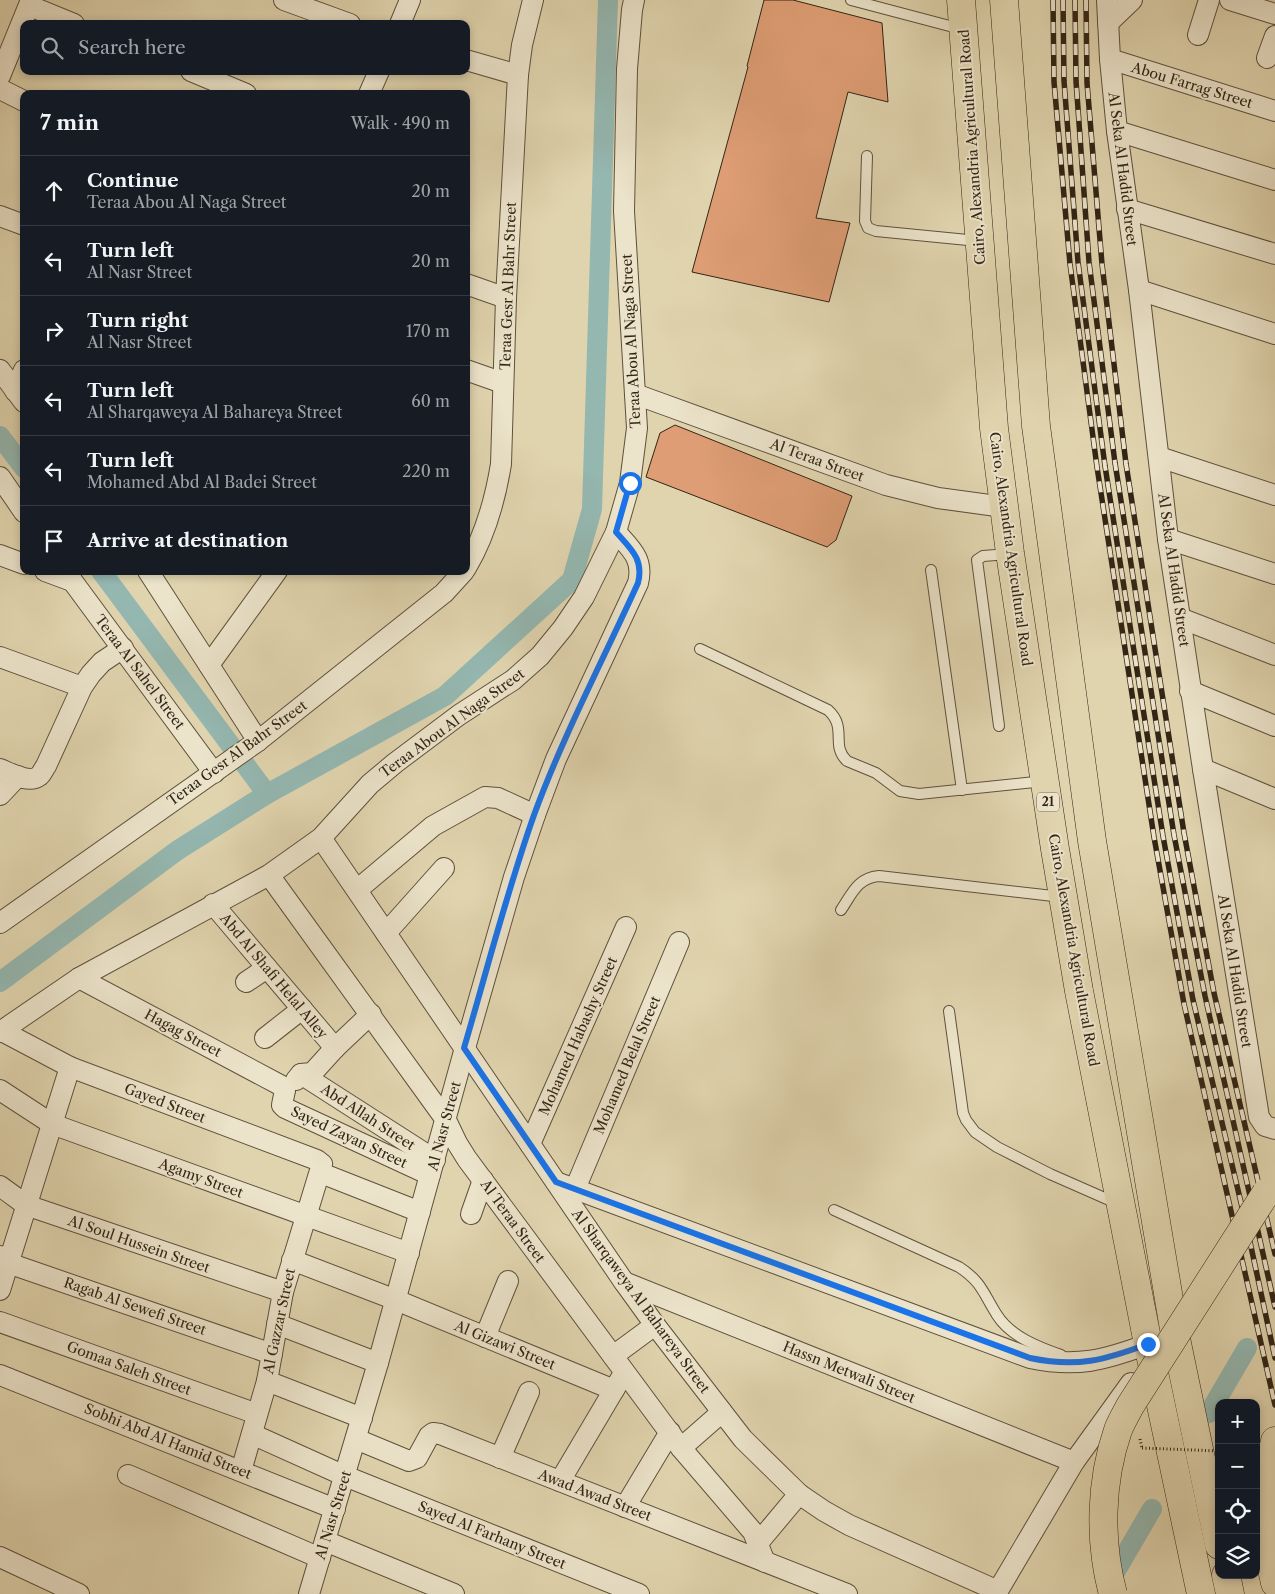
<!DOCTYPE html>
<meta charset="utf-8">
<style>
:root{--surface:#171b24;--page:#242831;--text:#f1f3f6;--muted:#9ea1a6;--line:#363941}
body{margin:0;font-family:"Libre Caslon Text",serif;background:var(--page);color:var(--text)}
.controls{position:absolute;right:15px;bottom:15px;display:grid;overflow:hidden;border-radius:10px;box-shadow:0 2px 8px #0003}
.controls button{width:45px;height:45px;display:grid;place-items:center;padding:0;border:0;border-bottom:1px solid var(--line);background:var(--surface);color:var(--text);font:25px sans-serif}
.stop{position:absolute;width:15px;height:15px;margin:-11px;border:4px solid #1a73e8;border-radius:50%;background:#fff}
.stop.end{background:#1a73e8;border-color:#fff;box-shadow:0 1px 5px #0008}
.list{margin:0;padding:0;list-style:none}
h2{display:flex;justify-content:space-between;align-items:center;height:65px;margin:0;padding:0 20px;font-size:21px}
h2 small{font-size:16px;font-weight:400;color:var(--muted)}
.list li{display:grid;grid-template-columns:32px 1fr auto;gap:15px;align-items:center;box-sizing:border-box;height:70px;padding:0 20px;border-top:1px solid var(--line)}
.list b{display:block;font-size:19px;white-space:nowrap}
.list p{margin:0;font-size:16px;white-space:nowrap;color:var(--muted)}
.list em{font-size:16px;font-style:normal;color:var(--muted)}
.icon{flex:none;width:28px;height:28px;fill:none;stroke:currentColor;stroke-width:2;stroke-linecap:round;stroke-linejoin:round}
.map{position:relative;flex:none;width:1275px;height:1594px;overflow:hidden}
.search{position:absolute;background:var(--surface);box-shadow:0 2px 8px #0003;left:20px;top:20px;width:450px;height:55px;display:flex;align-items:center;gap:12px;box-sizing:border-box;padding:0 18px;border-radius:10px;color:var(--muted);font-size:19px}
.panel{position:absolute;background:var(--surface);box-shadow:0 2px 8px #0003;left:20px;top:90px;width:450px;height:485px;border-radius:10px}
.map>svg:first-child{display:block}
.lines{fill:none;stroke-linecap:round;stroke-linejoin:round}
.canal{stroke:#94b7b0;stroke-width:20}
.building{fill:#de9d74;stroke:#332516}
.service-casing{stroke:#5e513c;stroke-width:12}
.minor-casing{stroke:#5e513c;stroke-width:22}
.trunk-casing{stroke:#332516;stroke-width:29}
.path{stroke:#332516;stroke-width:3;stroke-dasharray:1 2.5;stroke-linecap:butt}
.service{stroke:#ebe3ca;stroke-width:10}
.minor{stroke:#ebe3ca;stroke-width:20}
.trunk{stroke:#e0d4ae;stroke-width:28}
.rail-casing{stroke:#332516;stroke-width:5.5}
.rail{stroke:#ebe3ca;stroke-width:4;stroke-dasharray:11;stroke-linecap:butt}
.trunk-bridge-casing{stroke:#332516;stroke-width:29;stroke-linecap:butt}
.path-bridge{stroke:#332516;stroke-width:3;stroke-dasharray:1 2.5;stroke-linecap:butt}
.trunk-bridge{stroke:#e0d4ae;stroke-width:28}
.route{stroke:#1a73e8;stroke-width:6}
.labels{text-anchor:middle;stroke-width:4;stroke-linejoin:round;paint-order:stroke}
.shield{fill:#ebe3ca;stroke:#6a5e4c;stroke-width:1}
.shield-label{font-size:12px;font-weight:bold;fill:#332516}
.street-label{font-size:14px;fill:#332516;stroke:#ebe3ca}
</style>
<div class="map">
<svg width="1275" height="1594" viewBox="0 0 1275 1594">
<rect width="100%" height="100%" fill="#e0d4ae"/>
<filter id="stains"><feTurbulence type="fractalNoise" baseFrequency=".004" numOctaves="4"/><feColorMatrix values="0 0 0 0 .2 0 0 0 0 .09 0 0 0 0 .02 0 0 0 .5 -.17"/></filter>
<radialGradient id="worn" r=".72"><stop offset=".6" stop-color="#630" stop-opacity="0"/><stop offset="1" stop-color="#630" stop-opacity=".3"/></radialGradient>
<g class="lines">
<!-- canal -->
<g class="canal">
<path d="M0 436 24 468"/>
<path d="M101 571 267 794"/>
<path d="M0 982 178 850 267 794 445 696 572 580 592 509 608 0"/>
<path d="M1209 1413 1247 1348"/>
<path d="M1107 1586 1152 1509"/>
</g>
</g>
<!-- building -->
<g class="building">
<path d="M764 0H793L882 23 888 102 848 92 816 218 850 223 829 302 692 272 748 67 747 66Z"/>
<path d="M675 425 852 496 836 540 827 547 646 477 660 433Z"/>
</g>
<g class="lines">
<defs>
<g id="service">
<path d="M851 0 961 29"/>
<path d="M867 156 865 221 868 228 876 231 978 241"/>
<path d="M931 570 962 790"/>
<path d="M700 649 828 710C848 728 830 745 847 761L876 773 900 791 919 794 1044 781"/>
<path d="M999 726 977 560 983 556 1009 554"/>
<path d="M841 910C852 894 857 878 879 876L1062 897"/>
<path d="M949 1011 963 1113 966 1120 975 1132 997 1147 1050 1174 1116 1203"/>
<path d="M834 1210 959 1267C982 1282 983 1293 997 1315 1010 1336 1038 1347 1061 1355"/>
</g>
<g id="minor">
<path d="M284 0 350 24"/>
<path d="M1107 0 1110 59 1117 131 1139 290 1168 539 1203 769 1259 1117 1265 1126 1275 1129"/>
<path d="M1230 0 1275 14"/>
<path d="M30 6 74 24"/>
<path d="M1108 23 1132 0"/>
<path d="M400 24 410 0"/>
<path d="M1198 35 1209 0"/>
<path d="M1267 58 1275 36"/>
<path d="M1110 59 1275 111"/>
<path d="M466 60 518 75"/>
<path d="M191 71 246 94"/>
<path d="M0 76 31 0"/>
<path d="M0 89 24 101"/>
<path d="M369 94 379 71"/>
<path d="M1117 131 1275 180"/>
<path d="M1127 209 1275 254"/>
<path d="M0 216 24 225"/>
<path d="M466 284 506 298"/>
<path d="M1139 290 1275 334"/>
<path d="M0 370 24 402"/>
<path d="M466 370 503 383"/>
<path d="M15 391 24 370"/>
<path d="M635 394 886 485 938 498 1004 507"/>
<path d="M1159 457 1275 495"/>
<path d="M0 477 24 512"/>
<path d="M1168 539 1275 574"/>
<path d="M0 555 24 564"/>
<path d="M466 568C485 536 495 501 501 464L506 298 518 75 522 45 533 0"/>
<path d="M45 571 72 581"/>
<path d="M65 571 214 773"/>
<path d="M148 571 258 741"/>
<path d="M1180 618 1275 655"/>
<path d="M0 657 82 687"/>
<path d="M209 665 277 571"/>
<path d="M1190 691 1275 726"/>
<path d="M0 769C10 773 29 784 39 776 42 774 44 768 46 766L82 687 91 674 102 662 123 648"/>
<path d="M1203 769 1275 799"/>
<path d="M0 795 18 776"/>
<path d="M321 838 624 1282 655 1325 743 1439 799 1494 824 1511 849 1525 998 1591"/>
<path d="M269 875 446 1120 457 1143 467 1159 681 1448 753 1532 765 1562"/>
<path d="M357 890 433 826 485 797 498 798 535 815"/>
<path d="M213 904 335 1048"/>
<path d="M0 923 258 741 444 593 464 571"/>
<path d="M386 933 444 868"/>
<path d="M79 978 282 1086 285 1090"/>
<path d="M246 982 267 968"/>
<path d="M2 1031 70 1067 317 1160 322 1164 283 1292 267 1381 241 1471"/>
<path d="M0 1032 79 978 269 875 321 838 370 784 395 763 459 715 513 680 540 656 563 628 584 597 616 532 630 483 637 428 624 211 627 69 632 10 634 0"/>
<path d="M265 1038 302 1009"/>
<path d="M301 1074 435 1160"/>
<path d="M296 1080 301 1074 311 1073 315 1070 335 1048 371 1014"/>
<path d="M0 1090 52 1124 409 1253"/>
<path d="M285 1090 282 1105 285 1108 430 1175"/>
<path d="M530 1144 626 927"/>
<path d="M321 1173 420 1212"/>
<path d="M556 1182 1030 1358C1077 1368 1105 1360 1148 1344"/>
<path d="M0 1186 26 1205 283 1292"/>
<path d="M575 1189 679 942"/>
<path d="M471 1214 483 1180"/>
<path d="M0 1256 8 1263 272 1354"/>
<path d="M292 1260 396 1300 614 1390"/>
<path d="M624 1282 1074 1462"/>
<path d="M0 1290 70 1067"/>
<path d="M0 1322 257 1414"/>
<path d="M277 1324 378 1363"/>
<path d="M485 1337 508 1281"/>
<path d="M613 1356 655 1325"/>
<path d="M0 1375 335 1509"/>
<path d="M267 1381 362 1418"/>
<path d="M252 1434 345 1476 639 1594"/>
<path d="M356 1439 409 1461 417 1458 429 1436 433 1433 440 1434 847 1594"/>
<path d="M681 1448 722 1412"/>
<path d="M500 1458 529 1392"/>
<path d="M128 1475 320 1558"/>
<path d="M560 1481 621 1378"/>
<path d="M625 1507 670 1432"/>
<path d="M325 1541 454 1594"/>
<path d="M758 1543 799 1494"/>
<path d="M0 1557 79 1594"/>
<path d="M309 1594 378 1363 465 1048 514 877 535 815 556 759 638 583C644 559 631 549 616 532"/>
<path d="M996 1594 1074 1462 1131 1383"/>
</g>
<g id="trunk">
<path d="M961 0 994 428 1010 553 1055 849 1079 991 1148 1344 1201 1594"/>
<path d="M1004 0 1036 426 1092 841 1174 1329 1219 1545"/>
<path d="M1275 1441C1261 1492 1263 1532 1275 1583"/>
<path d="M1226 1575 1230 1594"/>
</g>
</defs>
<!-- service casing -->
<use href="#service" class="service-casing"/>
<!-- minor casing -->
<use href="#minor" class="minor-casing"/>
<!-- trunk casing -->
<use href="#trunk" class="trunk-casing"/>
<!-- path -->
<path class="path" d="M1140 1439 1142 1448"/>
<!-- service -->
<use href="#service" class="service"/>
<!-- minor -->
<use href="#minor" class="minor"/>
<!-- trunk -->
<use href="#trunk" class="trunk"/>
<defs>
<g id="rail">
<path d="M1053 0 1054 82 1070 264 1097 467 1154 837 1184 1004 1275 1405"/>
<path d="M1063 0 1064 81 1078 262 1105 466 1163 836 1193 1000 1247 1228 1275 1358"/>
<path d="M1075 0 1076 81 1089 262 1115 463 1174 835 1205 996 1275 1307"/>
<path d="M1086 0 1087 83 1102 264 1126 464 1184 833 1214 993 1275 1254"/>
</g>
</defs>
<!-- rail casing -->
<use href="#rail" class="rail-casing"/>
<!-- rail -->
<use href="#rail" class="rail"/>
<defs>
<path id="trunk-bridge" d="M1113 1594C1099 1542 1100 1482 1118 1430 1121 1422 1126 1414 1130 1406L1266 1193"/>
</defs>
<!-- trunk-bridge casing -->
<use href="#trunk-bridge" class="trunk-bridge-casing"/>
<!-- path-bridge -->
<path class="path-bridge" d="M1142 1448 1219 1451"/>
<!-- trunk-bridge -->
<use href="#trunk-bridge" class="trunk-bridge"/>
</g>
<g class="lines">
<!-- route -->
<path class="route" d="M630 483 616 532C631 549 644 559 638 583 603 660 563 736 534 815 507 891 487 970 464 1048L556 1182 1030 1358C1077 1368 1105 1360 1148 1344"/>
</g>
<g class="labels">
<!-- shield labels -->
<rect class="shield" x="1037" y="792.5" width="22" height="19" rx="4"/>
<g class="shield-label">
<text x="1048" y="806">21</text>
</g>
<!-- street labels -->
<g class="street-label">
<text transform="translate(1192 85) rotate(17)" y="5">Abou Farrag Street</text>
<text transform="translate(972 147) rotate(-94)" y="5">Cairo, Alexandria Agricultural Road</text>
<text transform="translate(1123 169) rotate(83)" y="5">Al Seka Al Hadid Street</text>
<text transform="translate(508 286) rotate(-88)" y="5">Teraa Gesr Al Bahr Street</text>
<text transform="translate(631 341) rotate(-93)" y="5">Teraa Abou Al Naga Street</text>
<text transform="translate(817 460) rotate(20)" y="5">Al Teraa Street</text>
<text transform="translate(1011 549) rotate(82)" y="5">Cairo, Alexandria Agricultural Road</text>
<text transform="translate(1174 570) rotate(82)" y="5">Al Seka Al Hadid Street</text>
<text transform="translate(140 672) rotate(53)" y="5">Teraa Al Sahel Street</text>
<text transform="translate(452 723) rotate(-36)" y="5">Teraa Abou Al Naga Street</text>
<text transform="translate(237 753) rotate(-36)" y="5">Teraa Gesr Al Bahr Street</text>
<text transform="translate(1074 950) rotate(80)" y="5">Cairo, Alexandria Agricultural Road</text>
<text transform="translate(1235 971) rotate(81)" y="5">Al Seka Al Hadid Street</text>
<text transform="translate(274 976) rotate(50)" y="5">Abd Al Shafi Helal Alley</text>
<text transform="translate(183 1033) rotate(28)" y="5">Hagag Street</text>
<text transform="translate(578 1036) rotate(-66)" y="5">Mohamed Habashy Street</text>
<text transform="translate(627 1065) rotate(-67)" y="5">Mohamed Belal Street</text>
<text transform="translate(165 1103) rotate(21)" y="5">Gayed Street</text>
<text transform="translate(368 1117) rotate(33)" y="5">Abd Allah Street</text>
<text transform="translate(444 1126) rotate(-75)" y="5">Al Nasr Street</text>
<text transform="translate(349 1137) rotate(25)" y="5">Sayed Zayan Street</text>
<text transform="translate(201 1178) rotate(20)" y="5">Agamy Street</text>
<text transform="translate(513 1221) rotate(54)" y="5">Al Teraa Street</text>
<text transform="translate(139 1244) rotate(19)" y="5">Al Soul Hussein Street</text>
<text transform="translate(641 1301) rotate(54)" y="5">Al Sharqaweya Al Bahareya Street</text>
<text transform="translate(135 1306) rotate(19)" y="5">Ragab Al Sewefi Street</text>
<text transform="translate(279 1321) rotate(-78)" y="5">Al Gazzar Street</text>
<text transform="translate(505 1345) rotate(22)" y="5">Al Gizawi Street</text>
<text transform="translate(129 1368) rotate(20)" y="5">Gomaa Saleh Street</text>
<text transform="translate(849 1372) rotate(22)" y="5">Hassn Metwali Street</text>
<text transform="translate(168 1441) rotate(22)" y="5">Sobhi Abd Al Hamid Street</text>
<text transform="translate(595 1495) rotate(21)" y="5">Awad Awad Street</text>
<text transform="translate(333 1515) rotate(-73)" y="5">Al Nasr Street</text>
<text transform="translate(492 1535) rotate(22)" y="5">Sayed Al Farhany Street</text>
</g>
</g>
<rect width="100%" height="100%" filter="url(#stains)"/>
<rect width="100%" height="100%" fill="url(#worn)"/>
</svg>
<div class="controls">
<button>+</button>
<button>−</button>
<button><svg class="icon" aria-label="locate" viewBox="0 0 24 24"><circle cx="12" cy="12" r="6"/><path d="M12 2v4M12 18v4M2 12h4M18 12h4"/></svg></button>
<button><svg class="icon" aria-label="layers" viewBox="0 0 24 24"><path d="M12 4l9 5-9 5-9-5zM3 14l9 5 9-5"/></svg></button>
</div>
<div class="stop" style="left:630px;top:483px"></div>
<div class="stop end" style="left:1148px;top:1344px"></div>
<div class="search"><svg class="icon" aria-label="search" viewBox="0 0 24 24"><circle cx="10" cy="10" r="6"/><path d="M15 15l6 6"/></svg>Search here</div>
<section class="panel">
<h2>7 min<small>Walk · 490 m</small></h2>
<ul class="list">
<li><svg class="icon" aria-label="ahead" viewBox="0 0 24 24"><path d="M12 20V5M6 11l6-6 6 6"/></svg><div><b>Continue</b><p>Teraa Abou Al Naga Street</p></div><em>20 m</em></li>
<li><svg class="icon" aria-label="left" viewBox="0 0 24 24"><path d="M17 20v-9H6M10 6l-5 5 5 5"/></svg><div><b>Turn left</b><p>Al Nasr Street</p></div><em>20 m</em></li>
<li><svg class="icon" aria-label="right" viewBox="0 0 24 24"><path d="M7 20v-9h11M14 6l5 5-5 5"/></svg><div><b>Turn right</b><p>Al Nasr Street</p></div><em>170 m</em></li>
<li><svg class="icon" aria-label="left" viewBox="0 0 24 24"><path d="M17 20v-9H6M10 6l-5 5 5 5"/></svg><div><b>Turn left</b><p>Al Sharqaweya Al Bahareya Street</p></div><em>60 m</em></li>
<li><svg class="icon" aria-label="left" viewBox="0 0 24 24"><path d="M17 20v-9H6M10 6l-5 5 5 5"/></svg><div><b>Turn left</b><p>Mohamed Abd Al Badei Street</p></div><em>220 m</em></li>
<li><svg class="icon" aria-label="arrive" viewBox="0 0 24 24"><path d="M6 21V4h12l-3 4 3 4H6"/></svg><div><b>Arrive at destination</b></div></li>
</ul>
</section>
</div>
